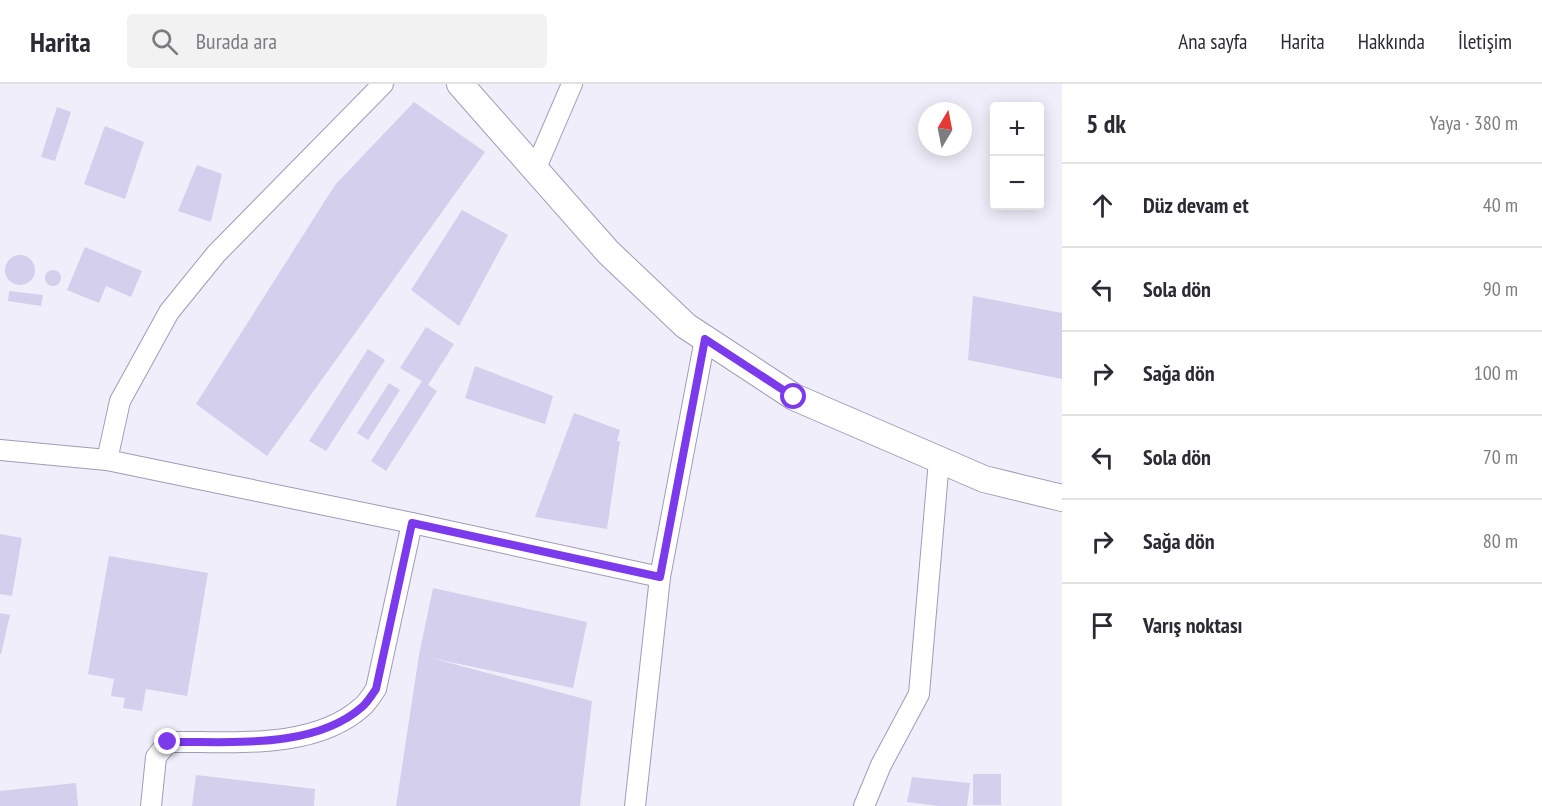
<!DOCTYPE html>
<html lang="tr">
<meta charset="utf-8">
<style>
:root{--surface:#fff;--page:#f2f2f3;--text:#2b2b33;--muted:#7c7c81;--line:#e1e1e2}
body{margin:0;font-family:"PT Sans Narrow",sans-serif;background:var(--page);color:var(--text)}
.controls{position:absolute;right:18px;top:18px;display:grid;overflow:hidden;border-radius:6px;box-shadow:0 3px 15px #0003}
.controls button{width:54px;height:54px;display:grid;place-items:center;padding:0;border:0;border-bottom:2px solid var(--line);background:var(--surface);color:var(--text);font:30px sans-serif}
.compass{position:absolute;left:918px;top:18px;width:54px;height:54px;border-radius:50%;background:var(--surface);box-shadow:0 3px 15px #0003;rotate:10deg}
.stop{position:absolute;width:18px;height:18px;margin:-14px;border:4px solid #7c3aed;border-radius:50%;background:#fff}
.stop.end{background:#7c3aed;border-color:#fff;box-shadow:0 2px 6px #0008}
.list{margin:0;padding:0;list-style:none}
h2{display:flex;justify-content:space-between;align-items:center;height:78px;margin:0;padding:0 24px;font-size:26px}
h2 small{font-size:20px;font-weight:400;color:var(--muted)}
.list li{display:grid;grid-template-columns:39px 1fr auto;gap:18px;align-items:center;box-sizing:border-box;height:84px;padding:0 24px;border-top:2px solid var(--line)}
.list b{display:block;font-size:22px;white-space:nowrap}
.list em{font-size:20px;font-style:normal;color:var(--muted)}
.icon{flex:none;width:33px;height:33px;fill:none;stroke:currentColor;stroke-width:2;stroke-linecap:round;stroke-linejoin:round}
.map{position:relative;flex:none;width:1062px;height:722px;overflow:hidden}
header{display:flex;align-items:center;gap:36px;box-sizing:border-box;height:84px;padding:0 30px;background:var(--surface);border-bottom:2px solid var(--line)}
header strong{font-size:28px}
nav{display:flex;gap:33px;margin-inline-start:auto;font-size:21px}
.search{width:420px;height:54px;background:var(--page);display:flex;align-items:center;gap:15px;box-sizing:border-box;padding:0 21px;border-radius:6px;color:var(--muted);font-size:22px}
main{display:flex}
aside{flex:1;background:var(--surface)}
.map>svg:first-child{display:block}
.building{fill:#d3cfec}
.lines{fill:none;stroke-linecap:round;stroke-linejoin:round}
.minor-casing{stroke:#a09cb8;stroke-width:22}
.major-casing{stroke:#a09cb8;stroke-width:28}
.minor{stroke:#fff;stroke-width:20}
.major{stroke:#fff;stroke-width:26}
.route{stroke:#7c3aed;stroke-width:8}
</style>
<header>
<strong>Harita</strong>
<div class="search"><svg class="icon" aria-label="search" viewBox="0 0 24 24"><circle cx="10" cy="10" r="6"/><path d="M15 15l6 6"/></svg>Burada ara</div>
<nav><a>Ana sayfa</a><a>Harita</a><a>Hakkında</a><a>İletişim</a></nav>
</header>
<main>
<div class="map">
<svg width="1062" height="722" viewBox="0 0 1062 722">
<rect width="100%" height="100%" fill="#f0eefa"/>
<!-- building -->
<g class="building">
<path d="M414 18 485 68 267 372 196 320 335 101Z"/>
<path d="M57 23 71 28 55 77 41 73Z"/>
<path d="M105 42 144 58 125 115 84 100Z"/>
<path d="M197 81 222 90 211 138 178 127Z"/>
<path d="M462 126 508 151 459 242 411 206Z"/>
<path d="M85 163 142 187 131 213 106 202 99 219 67 206Z"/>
<circle cx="20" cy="186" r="15"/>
<circle cx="53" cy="194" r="8"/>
<path d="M9 207 43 211 41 222 8 217Z"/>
<path d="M973 212 1062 229V295L968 276Z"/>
<path d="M426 243 454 260 428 301 437 307 386 387 371 377 422 297 400 284Z"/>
<path d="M368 265 385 276 326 367 309 357Z"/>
<path d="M475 282 553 312 545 340 465 314Z"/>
<path d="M389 299 400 306 368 356 357 349Z"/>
<path d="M574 329 620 346 617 357H620L607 445 535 433Z"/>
<path d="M0 450 22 454 12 512 0 510Z"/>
<path d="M109 472 208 489 187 612 146 605 142 627 123 624 125 614 111 612 114 595 88 590Z"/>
<path d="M433 504 587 538 573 604 431 574 592 617 580 722H396L419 571Z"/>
<path d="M0 529 10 531 1 570H0Z"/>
<rect x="973" y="690" width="28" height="31"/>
<path d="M196 691 315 705 314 722H192Z"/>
<path d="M912 693 970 699 967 722H939L907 718Z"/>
<path d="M76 699 78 722H0V707Z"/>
</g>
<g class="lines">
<defs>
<g id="minor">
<path d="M383 0 216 170 169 228 120 317 107 376 412 439 660 493"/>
<path d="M535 86 572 0"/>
<path d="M0 366 107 376"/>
<path d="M151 722 156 673 168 658C229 657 313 667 362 623 367 619 372 611 376 605L412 439"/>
<path d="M635 722 660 493 705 255"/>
<path d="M864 722 881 681 919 610 939 376"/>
</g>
<path id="major" d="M460 0 608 168 686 242 794 313 984 395 1062 414"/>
</defs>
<!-- minor casing -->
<use href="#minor" class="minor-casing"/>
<!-- major casing -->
<use href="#major" class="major-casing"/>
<!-- minor -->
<use href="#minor" class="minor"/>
<!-- major -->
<use href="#major" class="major"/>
</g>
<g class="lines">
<!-- route -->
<path class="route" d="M168 658C229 657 313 666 362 623 367 619 372 611 376 605L412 439 660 493 705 255 794 313"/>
</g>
</svg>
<div class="controls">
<button>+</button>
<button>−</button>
</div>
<svg class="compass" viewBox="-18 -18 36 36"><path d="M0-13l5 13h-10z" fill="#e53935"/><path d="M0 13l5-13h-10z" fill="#7c7c81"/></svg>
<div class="stop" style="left:794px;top:313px"></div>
<div class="stop end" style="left:168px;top:658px"></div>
</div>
<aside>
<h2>5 dk<small>Yaya · 380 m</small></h2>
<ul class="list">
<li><svg class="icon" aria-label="ahead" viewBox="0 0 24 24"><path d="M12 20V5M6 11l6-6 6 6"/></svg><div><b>Düz devam et</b></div><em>40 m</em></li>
<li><svg class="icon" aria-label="left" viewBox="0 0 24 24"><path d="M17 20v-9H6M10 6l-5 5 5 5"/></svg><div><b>Sola dön</b></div><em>90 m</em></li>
<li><svg class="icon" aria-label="right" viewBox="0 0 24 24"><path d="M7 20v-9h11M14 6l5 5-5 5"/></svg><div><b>Sağa dön</b></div><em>100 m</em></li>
<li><svg class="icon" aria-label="left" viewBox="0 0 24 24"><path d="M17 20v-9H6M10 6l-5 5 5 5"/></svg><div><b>Sola dön</b></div><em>70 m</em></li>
<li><svg class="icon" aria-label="right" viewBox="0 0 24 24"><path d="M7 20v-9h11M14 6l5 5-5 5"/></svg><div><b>Sağa dön</b></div><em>80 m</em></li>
<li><svg class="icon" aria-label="arrive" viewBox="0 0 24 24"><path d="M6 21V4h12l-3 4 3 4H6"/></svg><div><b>Varış noktası</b></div></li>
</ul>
</aside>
</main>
